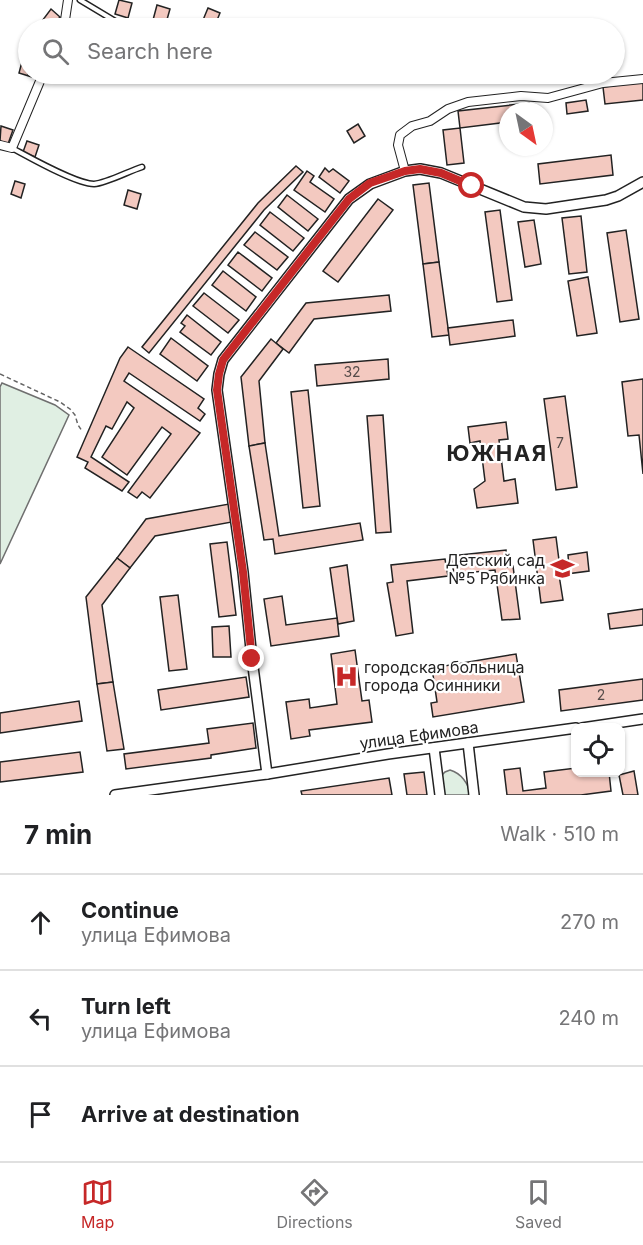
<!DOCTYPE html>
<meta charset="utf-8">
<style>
:root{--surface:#fff;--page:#f2f2f2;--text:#202124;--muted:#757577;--line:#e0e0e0;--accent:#c62828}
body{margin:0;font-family:Inter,sans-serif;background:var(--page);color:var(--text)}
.controls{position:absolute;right:18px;bottom:18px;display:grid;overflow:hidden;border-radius:12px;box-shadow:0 2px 4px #0004}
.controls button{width:54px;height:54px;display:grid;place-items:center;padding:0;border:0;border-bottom:2px solid var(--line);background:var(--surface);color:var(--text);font:30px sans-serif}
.compass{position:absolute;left:499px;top:102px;width:54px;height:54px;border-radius:50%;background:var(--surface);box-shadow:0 2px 4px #0004;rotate:147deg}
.stop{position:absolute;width:18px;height:18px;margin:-14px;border:4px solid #c62828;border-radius:50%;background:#fff}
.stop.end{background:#c62828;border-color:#fff;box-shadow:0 2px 6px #0008}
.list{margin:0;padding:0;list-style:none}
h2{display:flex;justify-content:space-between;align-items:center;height:78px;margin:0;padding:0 24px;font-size:26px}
h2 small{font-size:20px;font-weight:400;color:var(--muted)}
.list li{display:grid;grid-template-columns:39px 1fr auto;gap:18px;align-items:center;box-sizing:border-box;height:96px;padding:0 24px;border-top:2px solid var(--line)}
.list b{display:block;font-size:22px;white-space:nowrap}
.list p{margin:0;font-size:20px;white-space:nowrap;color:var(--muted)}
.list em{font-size:20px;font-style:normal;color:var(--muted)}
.icon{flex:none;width:33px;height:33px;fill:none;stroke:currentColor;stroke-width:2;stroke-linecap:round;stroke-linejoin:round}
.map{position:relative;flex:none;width:643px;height:795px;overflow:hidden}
.search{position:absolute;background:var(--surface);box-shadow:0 2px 4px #0004;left:18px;right:18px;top:18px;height:66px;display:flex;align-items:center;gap:15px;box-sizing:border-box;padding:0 21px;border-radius:33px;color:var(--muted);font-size:22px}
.sheet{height:366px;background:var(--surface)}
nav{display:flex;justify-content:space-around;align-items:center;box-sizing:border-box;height:84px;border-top:2px solid var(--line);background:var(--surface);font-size:16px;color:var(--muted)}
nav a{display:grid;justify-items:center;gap:3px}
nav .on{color:var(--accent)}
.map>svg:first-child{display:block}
.green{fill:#e0efe3;stroke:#6f6f6f;stroke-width:1.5}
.building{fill:#f3c9c0;stroke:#222;stroke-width:1.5}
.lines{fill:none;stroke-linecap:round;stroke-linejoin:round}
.service-casing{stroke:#222;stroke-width:7}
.minor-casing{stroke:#222;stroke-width:10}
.tertiary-casing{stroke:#222;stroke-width:12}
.path{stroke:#646464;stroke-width:1.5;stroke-dasharray:4.5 3;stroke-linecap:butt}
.service{stroke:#fff;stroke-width:4}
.minor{stroke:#fff;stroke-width:8}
.tertiary{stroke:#fff;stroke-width:9}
.route{stroke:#c62828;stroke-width:8}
.labels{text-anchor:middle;stroke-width:4.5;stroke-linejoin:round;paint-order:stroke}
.number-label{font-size:14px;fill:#564c4a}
.poi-label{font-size:16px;fill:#222;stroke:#fff;text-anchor:end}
.street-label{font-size:16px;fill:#222;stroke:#fff}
.district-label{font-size:22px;font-weight:bold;letter-spacing:1.5px;fill:#222;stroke:#fff}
</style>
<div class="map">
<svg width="643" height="795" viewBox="0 0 643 795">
<rect width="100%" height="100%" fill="#fff"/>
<!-- green -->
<g class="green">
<path d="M2 383 55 405 69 415 0 564V387Z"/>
<path d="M450 770C461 773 469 784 470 795H444L442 775 445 772Z"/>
</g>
<!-- building -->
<g class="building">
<path d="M119 0 132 3 128 18 115 14Z"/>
<path d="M157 5 170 9 166 23 153 20Z"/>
<path d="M208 8 220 13 215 25 203 20Z"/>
<path d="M51 9 60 17 51 28 42 21Z"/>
<path d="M23 58 28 60V74H33L32 77 19 73Z"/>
<path d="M643 82V100L605 104 603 87Z"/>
<path d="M586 100 588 111 567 114 566 103Z"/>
<path d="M529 103 530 111H508V122L460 128 458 111Z"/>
<path d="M358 124 365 136 354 143 347 131Z"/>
<path d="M1 126 13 130 8 144 0 141Z"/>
<path d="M460 128 464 163 447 165 443 130Z"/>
<path d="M27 141 39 145 35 157 23 152Z"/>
<path d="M611 155 613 175 540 184 538 164Z"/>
<path d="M296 166 303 172 264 210 149 353 142 347 258 203Z"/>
<path d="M325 168 329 172 333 169 349 181 340 193 319 177Z"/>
<path d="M307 171 314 176 310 182 334 199 325 212 294 190Z"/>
<path d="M15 181 25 184 21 198 11 194Z"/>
<path d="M429 183 439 262 423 264 413 185Z"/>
<path d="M128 190 141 194 137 209 124 205Z"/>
<path d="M287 195 318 219 308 231 278 207Z"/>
<path d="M378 199 393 210 338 282 323 271Z"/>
<path d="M500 210 512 300 497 302 485 212Z"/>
<path d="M270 212 304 238 293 251 260 225Z"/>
<path d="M581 216 587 272 569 274 562 218Z"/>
<path d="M534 220 541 264 525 267 518 222Z"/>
<path d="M626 230 639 319 620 322 607 233Z"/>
<path d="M255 232 288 257 277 270 244 245Z"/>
<path d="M238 252 272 278 262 291 228 265Z"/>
<path d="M439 262 449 335 432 337 423 264Z"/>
<path d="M223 271 256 297 246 311 212 285Z"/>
<path d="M588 277 597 333 577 336 568 281Z"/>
<path d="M204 293 239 320 228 333 193 306Z"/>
<path d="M389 295 391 311 314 319 289 353 276 343 306 303Z"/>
<path d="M187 315 221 342 211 355 180 332 185 326 181 323Z"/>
<path d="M513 320 515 336 450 345 448 328Z"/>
<path d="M171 338 208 366 197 381 160 354Z"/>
<path d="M271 339 283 349 259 381 265 443 249 446 241 377Z"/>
<path d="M128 347 204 399 198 408 205 414 200 421 129 373 124 381 200 433 150 498 142 492 137 498 128 492 171 434 162 427 127 475 102 457 134 408 127 402 112 429 106 426 91 457 129 482 122 491 85 468 88 462 77 457 120 358Z"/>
<path d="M388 359 389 379 317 386 315 365Z"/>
<path d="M643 379V474L639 435 628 436 622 382Z"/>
<path d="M308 390 320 506 303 508 291 392Z"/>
<path d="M565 396 577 487 556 490 544 399Z"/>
<path d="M383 415 391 532 376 533 367 416Z"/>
<path d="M506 422 508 439 499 440 504 481 515 479 518 503 477 508 474 489 485 481 480 441 470 443 468 427Z"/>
<path d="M265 443 279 536 360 523 363 540 275 554 273 539 264 540 249 446Z"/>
<path d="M229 504 232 522 155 536 130 568 117 558 146 519Z"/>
<path d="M556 537 560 568 569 567 568 555 587 552 589 571 559 575 563 600 541 603 533 540Z"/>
<path d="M227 542 236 615 219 617 210 544Z"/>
<path d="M506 550 507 567 513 566 520 619 502 620 495 570 454 574 451 556Z"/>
<path d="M117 558 130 568 102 605 113 682 97 684 86 597Z"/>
<path d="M445 559 448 576 407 581 413 633 396 636 387 583 393 582 391 565Z"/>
<path d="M347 565 354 621 338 624 330 568Z"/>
<path d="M178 595 187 669 169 671 160 597Z"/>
<path d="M282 596 286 625 337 618 339 636 271 646 264 599Z"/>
<path d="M643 609V625L610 629 608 614Z"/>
<path d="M229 626 231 657H213L212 627Z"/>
<path d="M355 650 362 701 369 700 372 722 309 730 310 736 291 739 286 702 309 699 310 708 337 704 331 654Z"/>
<path d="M516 654 524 702 433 717 431 703 437 702 432 668Z"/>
<path d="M246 677 249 697 161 710 158 690Z"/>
<path d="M643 679V700L561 711 559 690Z"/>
<path d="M113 682 124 749 107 751 97 684Z"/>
<path d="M79 701 82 721 0 733V713Z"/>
<path d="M253 723 256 748 211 755V758L126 769 124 754 209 743 207 729Z"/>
<path d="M80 752 83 772 0 782V762Z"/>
<path d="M520 768 523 791 546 788 544 772 576 768V772H609L611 791 581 795H507L504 770Z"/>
<path d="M634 771 638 795H623L619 775Z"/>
<path d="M424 772 427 795H407L404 774Z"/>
<path d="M389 778 392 795H302L301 791Z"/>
</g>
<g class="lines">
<defs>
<g id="service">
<path d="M80 0 120 24 137 28"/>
<path d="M12 148C29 157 76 184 94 184 107 183 129 171 142 167"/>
</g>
<g id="minor">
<path d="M61 28 65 20 68 0"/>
<path d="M0 145 12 148 43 74"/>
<path d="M405 171 398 145 400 135 412 126 430 121 448 109 468 102 521 96 548 98 603 83 643 79"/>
</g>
<g id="tertiary">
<path d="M582 728 643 719"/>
<path d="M468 743 474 795"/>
<path d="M434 748 440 795"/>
<path d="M267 774 252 659 243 572 217 390 219 374 223 360 349 199 370 184 405 171 420 169 441 173 524 207 546 209 606 200 618 196 643 182"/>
<path d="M115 795 267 774 388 754 576 728"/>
</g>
</defs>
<!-- service casing -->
<use href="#service" class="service-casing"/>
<!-- minor casing -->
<use href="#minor" class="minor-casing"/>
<!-- tertiary casing -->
<use href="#tertiary" class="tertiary-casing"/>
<!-- path -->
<path class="path" d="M0 374 60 402 70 409 75 415 78 425 82 431"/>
<!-- service -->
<use href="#service" class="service"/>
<!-- minor -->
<use href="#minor" class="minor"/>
<!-- tertiary -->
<use href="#tertiary" class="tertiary"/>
</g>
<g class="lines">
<!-- route -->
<path class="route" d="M252 659 243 572 217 390 219 374 223 360 349 199 370 183 405 171 420 169 441 173 472 186"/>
</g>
<!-- icons -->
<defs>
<symbol id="school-bare" viewBox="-9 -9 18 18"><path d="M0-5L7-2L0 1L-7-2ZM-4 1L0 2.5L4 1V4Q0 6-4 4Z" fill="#c62828" stroke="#fff" stroke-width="2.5" paint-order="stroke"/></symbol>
<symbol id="hospital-bare" viewBox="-9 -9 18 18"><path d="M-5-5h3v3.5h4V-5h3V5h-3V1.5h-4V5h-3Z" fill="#c62828" stroke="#fff" stroke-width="2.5" paint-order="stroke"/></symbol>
</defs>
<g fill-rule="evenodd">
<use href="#school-bare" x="546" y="552" width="33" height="33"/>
<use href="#hospital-bare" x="330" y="660" width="33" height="33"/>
</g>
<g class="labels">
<!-- number labels -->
<g class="number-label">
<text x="352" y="377">32</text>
<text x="560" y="448">7</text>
<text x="601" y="700">2</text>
</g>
<!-- poi labels -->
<g class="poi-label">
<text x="545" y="566">Детский сад<tspan x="545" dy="18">№5 Рябинка</tspan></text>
<text x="364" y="673" text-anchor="start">городская больница<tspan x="364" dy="18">города Осинники</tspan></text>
</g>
<!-- street labels -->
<g class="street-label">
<text transform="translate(419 735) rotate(-8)" y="6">улица Ефимова</text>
</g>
<!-- district labels -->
<g class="district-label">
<text x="497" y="461">ЮЖНАЯ</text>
</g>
</g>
</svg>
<div class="controls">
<button><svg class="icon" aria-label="locate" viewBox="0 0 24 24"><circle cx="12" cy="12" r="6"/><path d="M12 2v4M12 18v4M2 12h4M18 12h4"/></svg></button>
</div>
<svg class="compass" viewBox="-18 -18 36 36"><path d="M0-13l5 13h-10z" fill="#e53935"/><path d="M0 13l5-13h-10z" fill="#757577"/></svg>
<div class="stop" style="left:472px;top:186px"></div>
<div class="stop end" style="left:252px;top:659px"></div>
<div class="search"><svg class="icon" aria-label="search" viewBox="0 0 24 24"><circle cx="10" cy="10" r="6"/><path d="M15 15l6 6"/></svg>Search here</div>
</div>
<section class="sheet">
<h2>7 min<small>Walk · 510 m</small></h2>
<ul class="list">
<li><svg class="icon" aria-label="ahead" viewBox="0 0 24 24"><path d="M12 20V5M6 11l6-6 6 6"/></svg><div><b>Continue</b><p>улица Ефимова</p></div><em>270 m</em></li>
<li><svg class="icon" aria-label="left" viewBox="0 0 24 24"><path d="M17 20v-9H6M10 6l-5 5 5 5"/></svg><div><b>Turn left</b><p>улица Ефимова</p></div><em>240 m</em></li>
<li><svg class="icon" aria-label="arrive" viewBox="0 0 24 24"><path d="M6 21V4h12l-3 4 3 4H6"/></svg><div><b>Arrive at destination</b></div></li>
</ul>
</section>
<nav>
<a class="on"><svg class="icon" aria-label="map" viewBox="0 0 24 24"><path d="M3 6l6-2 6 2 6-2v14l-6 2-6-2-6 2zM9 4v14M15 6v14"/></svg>Map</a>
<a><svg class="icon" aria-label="directions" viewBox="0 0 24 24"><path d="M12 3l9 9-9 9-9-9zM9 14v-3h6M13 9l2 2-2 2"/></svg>Directions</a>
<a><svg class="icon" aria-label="saved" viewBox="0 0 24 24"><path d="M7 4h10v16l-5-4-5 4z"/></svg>Saved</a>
</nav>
